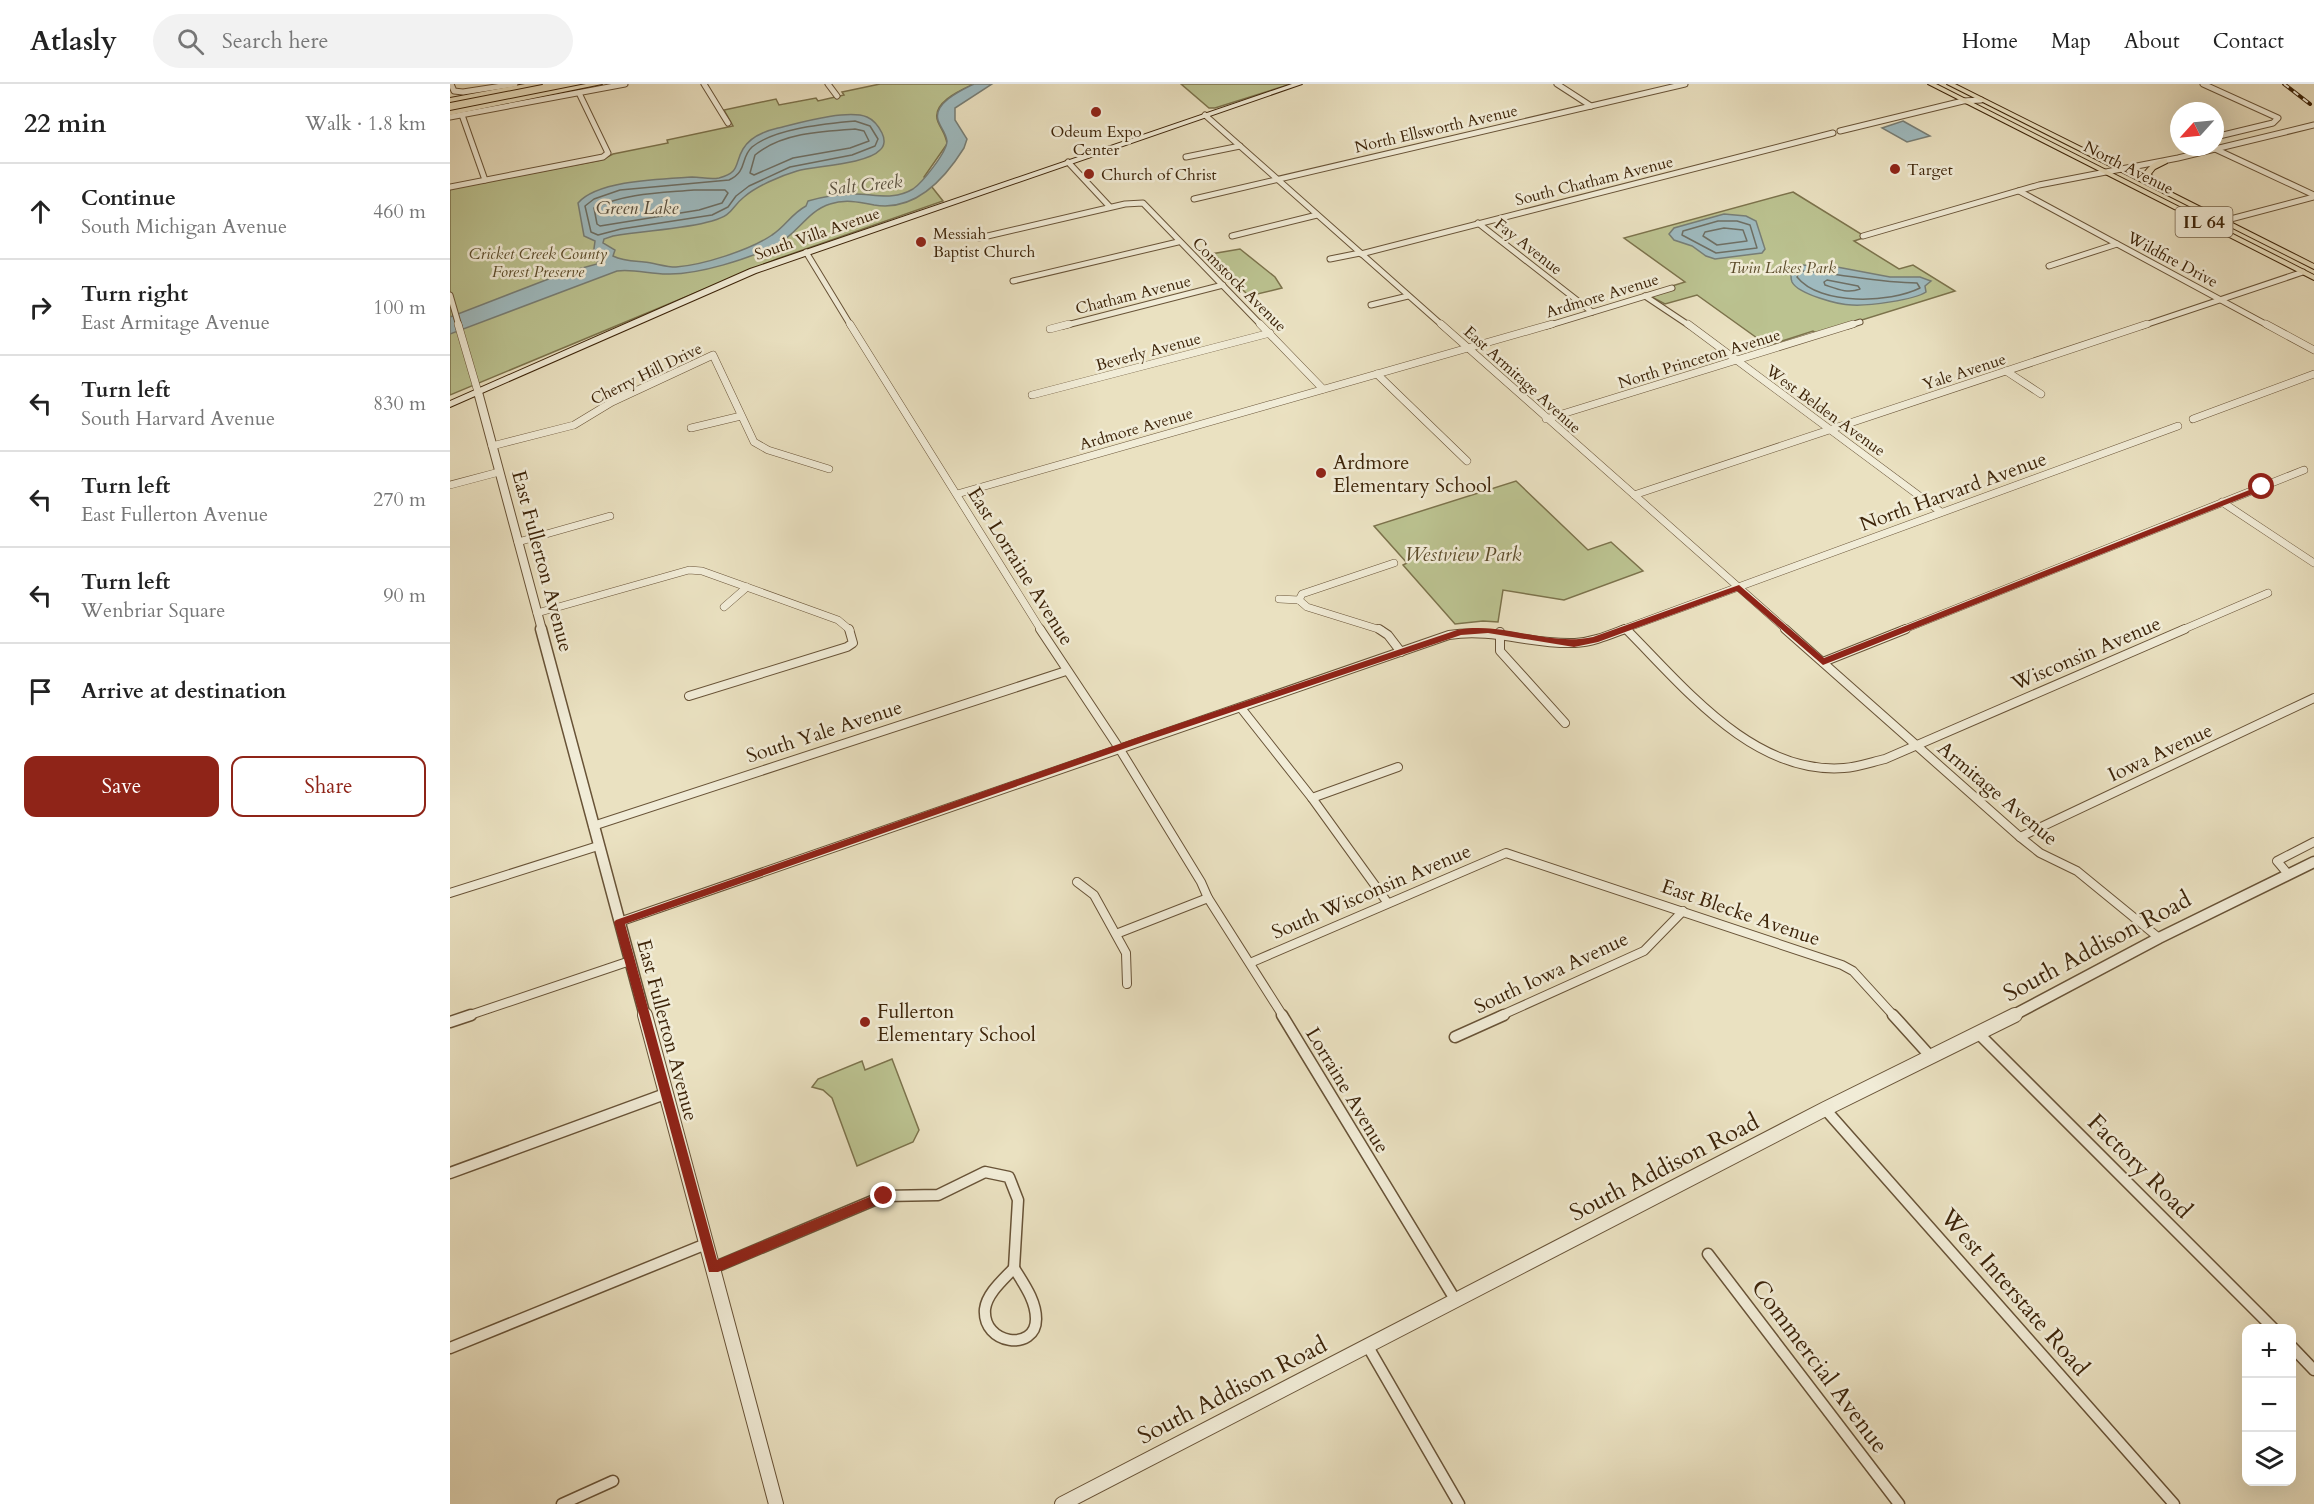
<!DOCTYPE html>
<meta charset="utf-8">
<style>
:root{--surface:#fff;--page:#f2f2f2;--text:#222;--muted:#767676;--line:#e0e0e0;--accent:#8f2418}
body{margin:0;font-family:Cardo,serif;background:var(--page);color:var(--text)}
.controls{position:absolute;right:18px;bottom:18px;display:grid;overflow:hidden;border-radius:12px;box-shadow:0 6px 24px #0002}
.controls button{width:54px;height:54px;display:grid;place-items:center;padding:0;border:0;border-bottom:2px solid var(--line);background:var(--surface);color:var(--text);font:30px sans-serif}
.compass{position:absolute;left:1720px;top:18px;width:54px;height:54px;border-radius:50%;background:var(--surface);box-shadow:0 6px 24px #0002;rotate:243deg}
.stop{position:absolute;width:18px;height:18px;margin:-14px;border:4px solid #8f2418;border-radius:50%;background:#fff}
.stop.end{background:#8f2418;border-color:#fff;box-shadow:0 2px 6px #0008}
.list{margin:0;padding:0;list-style:none}
h2{display:flex;justify-content:space-between;align-items:center;height:78px;margin:0;padding:0 24px;font-size:26px}
h2 small{font-size:20px;font-weight:400;color:var(--muted)}
.list li{display:grid;grid-template-columns:39px 1fr auto;gap:18px;align-items:center;box-sizing:border-box;height:96px;padding:0 24px;border-top:2px solid var(--line)}
.list b{display:block;font-size:22px;white-space:nowrap}
.list p{margin:0;font-size:20px;white-space:nowrap;color:var(--muted)}
.list em{font-size:20px;font-style:normal;color:var(--muted)}
.actions{display:flex;gap:12px;padding:18px 24px}
.actions a{flex:1;padding:14px 0;border:2px solid var(--accent);border-radius:12px;text-align:center;font-size:21px;color:var(--accent)}
.actions .main{background:var(--accent);color:#fff}
.icon{flex:none;width:33px;height:33px;fill:none;stroke:currentColor;stroke-width:2;stroke-linecap:round;stroke-linejoin:round}
.map{position:relative;flex:none;width:1864px;height:1420px;overflow:hidden}
header{display:flex;align-items:center;gap:36px;box-sizing:border-box;height:84px;padding:0 30px;background:var(--surface);border-bottom:2px solid var(--line)}
header strong{font-size:28px}
nav{display:flex;gap:33px;margin-inline-start:auto;font-size:21px}
.search{width:420px;height:54px;background:var(--page);display:flex;align-items:center;gap:15px;box-sizing:border-box;padding:0 21px;border-radius:33px;color:var(--muted);font-size:22px}
main{display:flex}
aside{flex:1;background:var(--surface)}
.map>svg:first-child{display:block}
.green{fill:#bbc290;stroke:#7c734c;stroke-width:1.5}
.water{fill:#9ebabf;stroke:#777e76;stroke-width:1.5}
.lines{fill:none;stroke-linecap:round;stroke-linejoin:round}
.shore{stroke:#6e6f64;stroke-width:1.5}
.minor-far3-casing{stroke:#685337;stroke-width:7}
.minor-far2-casing{stroke:#685337;stroke-width:8}
.minor-far1-casing{stroke:#685337;stroke-width:10}
.minor-casing{stroke:#685337;stroke-width:13}
.tertiary-far2-casing{stroke:#685337;stroke-width:10}
.tertiary-far1-casing{stroke:#685337;stroke-width:13}
.tertiary-casing{stroke:#685337;stroke-width:16}
.secondary-casing{stroke:#3d2409;stroke-width:2}
.primary-casing{stroke:#3d2409;stroke-width:2}
.trunk-casing{stroke:#3d2409;stroke-width:2}
.minor-far3{stroke:#f1ecd7;stroke-width:5}
.minor-far2{stroke:#f1ecd7;stroke-width:7}
.minor-far1{stroke:#f1ecd7;stroke-width:8}
.minor{stroke:#f1ecd7;stroke-width:10}
.tertiary-far2{stroke:#f1ecd7;stroke-width:8}
.tertiary-far1{stroke:#f1ecd7;stroke-width:10}
.tertiary{stroke:#f1ecd7;stroke-width:14}
.secondary{fill:#f1ecd7;fill-rule:evenodd}
.primary{fill:#eae1c1;fill-rule:evenodd}
.trunk{fill:#eae1c1;fill-rule:evenodd}
.rail-casing{stroke:#3d2409;stroke-width:4}
.rail{stroke:#f1ecd7;stroke-width:2;stroke-dasharray:6;stroke-linecap:butt}
.route{fill:#8f2418}
.poi-dot{fill:#8f2418;stroke:#f1ecd7;stroke-width:2}
.labels{text-anchor:middle;stroke-width:5;stroke-linejoin:round;paint-order:stroke}
.far-street-label{font-size:16px;fill:#3d2409;stroke:#f1ecd7}
.far-poi-label{font-size:16px;fill:#3d2409;stroke:#f1ecd7;text-anchor:start}
.far-park-label{font-size:16px;font-style:italic;fill:#5c4c2b;stroke:#f1ecd7}
.far-water-label{font-size:18px;font-style:italic;fill:#5a5140;stroke:#f1ecd7}
.shield{fill:#f1ecd7;stroke:#736047;stroke-width:1.5}
.shield-label{font-size:18px;font-weight:bold;fill:#3d2409}
.poi-label{font-size:20px;fill:#3d2409;stroke:#f1ecd7;text-anchor:start}
.street-label{font-size:20px;fill:#3d2409;stroke:#f1ecd7}
.park-label{font-size:20px;font-style:italic;fill:#5c4c2b;stroke:#f1ecd7}
.near-street-label{font-size:24px;fill:#3d2409;stroke:#f1ecd7}
</style>
<header>
<strong>Atlasly</strong>
<div class="search"><svg class="icon" aria-label="search" viewBox="0 0 24 24"><circle cx="10" cy="10" r="6"/><path d="M15 15l6 6"/></svg>Search here</div>
<nav><a>Home</a><a>Map</a><a>About</a><a>Contact</a></nav>
</header>
<main>
<aside>
<h2>22 min<small>Walk · 1.8 km</small></h2>
<ul class="list">
<li><svg class="icon" aria-label="ahead" viewBox="0 0 24 24"><path d="M12 20V5M6 11l6-6 6 6"/></svg><div><b>Continue</b><p>South Michigan Avenue</p></div><em>460 m</em></li>
<li><svg class="icon" aria-label="right" viewBox="0 0 24 24"><path d="M7 20v-9h11M14 6l5 5-5 5"/></svg><div><b>Turn right</b><p>East Armitage Avenue</p></div><em>100 m</em></li>
<li><svg class="icon" aria-label="left" viewBox="0 0 24 24"><path d="M17 20v-9H6M10 6l-5 5 5 5"/></svg><div><b>Turn left</b><p>South Harvard Avenue</p></div><em>830 m</em></li>
<li><svg class="icon" aria-label="left" viewBox="0 0 24 24"><path d="M17 20v-9H6M10 6l-5 5 5 5"/></svg><div><b>Turn left</b><p>East Fullerton Avenue</p></div><em>270 m</em></li>
<li><svg class="icon" aria-label="left" viewBox="0 0 24 24"><path d="M17 20v-9H6M10 6l-5 5 5 5"/></svg><div><b>Turn left</b><p>Wenbriar Square</p></div><em>90 m</em></li>
<li><svg class="icon" aria-label="arrive" viewBox="0 0 24 24"><path d="M6 21V4h12l-3 4 3 4H6"/></svg><div><b>Arrive at destination</b></div></li>
</ul>
<div class="actions"><a class="main">Save</a><a>Share</a></div>
</aside>
<div class="map">
<svg width="1864" height="1420" viewBox="0 0 1864 1420">
<rect width="100%" height="100%" fill="#eae1c1"/>
<filter id="stains"><feTurbulence type="fractalNoise" baseFrequency=".00333" numOctaves="4"/><feColorMatrix values="0 0 0 0 .2 0 0 0 0 .09 0 0 0 0 .02 0 0 0 .5 -.17"/></filter>
<radialGradient id="worn" r=".72"><stop offset=".6" stop-color="#630" stop-opacity="0"/><stop offset="1" stop-color="#630" stop-opacity=".3"/></radialGradient>
<!-- green -->
<g class="green">
<path d="M430 0H524C511 6 480 19 488 38 492 47 496 51 497 60L474 93 493 117 327 175 0 311V105L151 76 163 70 218 59 217 56 283 42 274 26 326 15 329 21 366 14 368 17 394 11 392 8Z"/>
<path d="M731 0H841L765 24H759Z"/>
<path d="M1343 108 1416 153 1404 157 1449 185 1463 181 1505 207 1367 250 1363 247 1323 260 1326 263 1321 264 1247 211 1215 220 1196 210 1235 198 1174 154Z"/>
<path d="M790 165 825 193 832 204 799 212 760 174 761 170Z"/>
<path d="M1066 397 1138 466 1161 458 1193 487 1114 516 1053 506 1048 538 1033 537 1005 540 953 481 957 479 924 442Z"/>
<path d="M442 975 469 1046 463 1058 407 1082 382 1014 373 1006 362 1003 368 995 412 977 415 986Z"/>
</g>
<!-- water -->
<g class="water">
<path d="M524 0H542L505 24V36L517 55 514 64C494 96 465 128 424 121 409 118 395 115 380 120 357 127 347 151 326 161 299 175 247 191 217 190 199 190 185 185 167 187L0 250V233L114 189 147 180 148 176 143 172 145 157 134 152 128 119C148 96 213 95 242 93 251 93 260 96 269 94 291 88 284 80 293 65 300 53 315 47 328 44 349 39 397 25 417 33 424 36 429 43 432 49 435 55 435 62 430 66 417 80 366 82 347 87 330 92 307 102 294 113 279 125 285 130 262 137 230 146 196 146 163 152L154 155 153 159 165 166 163 172C173 177 183 177 194 178 205 179 215 183 226 183 253 181 300 166 322 151 336 142 341 130 356 122L358 117C372 113 389 110 404 110 425 110 443 117 463 105 472 99 497 68 497 57 496 49 490 43 488 36 483 19 512 6 524 0Z"/>
<path d="M1453 37 1480 52 1457 58 1432 44Z"/>
<path d="M1274 130 1296 132 1306 137 1315 165 1312 169 1265 175 1256 172 1242 162 1224 156 1219 150 1224 144Z"/>
<path d="M1351 181 1387 183 1440 193H1470L1481 197 1475 202 1476 208C1464 216 1418 222 1402 221 1389 221 1348 210 1342 198 1340 193 1341 189 1343 184Z"/>
</g>
<g class="lines">
<!-- shore -->
<g class="shore">
<path d="M405 37 420 42 428 55 425 62 402 71 340 83 299 102 286 112 278 123 262 131 171 145 148 151 141 148 135 122 144 115 170 106 279 96C298 87 290 74 302 63 325 44 376 40 405 37Z"/>
<path d="M405 45 414 47 419 57 400 64 343 74 304 91 300 89 305 71C331 49 372 47 405 45Z"/>
<path d="M244 106H275L278 109 272 119 249 126 150 142 147 140 144 124C176 109 210 109 244 106Z"/>
<path d="M1268 137H1287L1300 141 1307 164 1266 169 1232 151 1233 147Z"/>
<path d="M1274 144 1293 146 1297 157 1267 161 1253 152 1255 148Z"/>
<path d="M1350 187C1389 189 1428 199 1467 199L1470 204C1440 219 1370 222 1347 193Z"/>
<path d="M1377 196 1408 202 1410 205C1398 210 1387 205 1375 201L1374 198Z"/>
</g>
<defs>
<g id="minor-far3">
<path d="M1 0 4 7 13 8 65 0"/>
<path d="M254 0 278 39"/>
<path d="M378 0 387 12"/>
<path d="M1107 0 1141 22"/>
<path d="M1753 0 1828 34 1823 39 1765 53"/>
<path d="M12 31 35 96"/>
<path d="M755 31 993 242"/>
<path d="M0 33 175 0"/>
<path d="M1390 47 1513 17 1531 16"/>
<path d="M1763 64 1864 111"/>
<path d="M736 73 790 62"/>
<path d="M618 78 660 123"/>
<path d="M0 103 153 73 158 69 129 9"/>
<path d="M1569 107 1819 242"/>
<path d="M744 115 1235 0"/>
<path d="M1773 137 1864 113"/>
<path d="M1028 139 1142 228"/>
<path d="M782 152 867 131"/>
<path d="M1413 152 1589 101 1728 74 1864 41"/>
<path d="M529 154 675 120 693 119 812 242"/>
<path d="M356 168 401 242"/>
<path d="M911 170 1383 49"/>
<path d="M880 175 910 169"/>
<path d="M1599 182 1667 160"/>
<path d="M563 197 728 158"/>
<path d="M0 211 9 242"/>
<path d="M1195 212 1240 242"/>
<path d="M921 221 958 212"/>
<path d="M613 242 773 201"/>
<path d="M1097 242 1222 204"/>
<path d="M1398 242 1410 238"/>
<path d="M1692 242 1853 188"/>
</g>
<g id="minor-far2">
<path d="M8 240 28 308"/>
<path d="M400 240 591 546"/>
<path d="M810 240 873 305"/>
<path d="M991 240 1337 546"/>
<path d="M1238 240 1491 428"/>
<path d="M1816 240 1864 266"/>
<path d="M600 245 619 240"/>
<path d="M1556 287 1591 310"/>
<path d="M927 290 1017 377"/>
<path d="M582 311 820 249"/>
<path d="M1096 335 1403 240"/>
<path d="M1743 335 1864 290"/>
<path d="M241 344 291 332"/>
<path d="M42 362 124 341 162 318 263 271 304 358 318 366 379 385"/>
<path d="M0 401 49 388"/>
<path d="M507 410 1102 240"/>
<path d="M1184 411 1697 240"/>
<path d="M1772 418 1864 479"/>
<path d="M68 458 160 432"/>
<path d="M829 515 849 516"/>
<path d="M849 516 857 523 931 546"/>
<path d="M849 516 852 510 944 479"/>
<path d="M274 523 297 503"/>
<path d="M87 529 239 486 252 487 388 536 400 546"/>
<path d="M1171 546 1728 342"/>
<path d="M1452 546 1854 386"/>
<path d="M1732 546 1818 509"/>
</g>
<g id="minor-far1">
<path d="M590 545 669 664 751 798 758 814 833 932"/>
<path d="M929 545 938 551 951 568"/>
<path d="M1176 545C1234 603 1303 691 1394 684 1408 683 1422 678 1435 675L1735 545"/>
<path d="M1335 545 1570 753 1590 769 1627 787 1709 854"/>
<path d="M1050 548V567L1115 639"/>
<path d="M1373 578 1456 545"/>
<path d="M239 612 397 563 403 559 399 545"/>
<path d="M791 624 862 714 937 818"/>
<path d="M862 714 948 683"/>
<path d="M143 742 616 587"/>
<path d="M1570 753 1864 614"/>
<path d="M1838 790 1827 777 1864 758"/>
<path d="M627 798 644 811 676 869 677 900"/>
<path d="M0 809 148 762"/>
<path d="M169 838 999 551C1044 544 1082 561 1125 559 1143 558 1159 551 1175 545"/>
<path d="M666 850 758 814"/>
<path d="M800 879 1056 769 1392 881 1403 887 1444 932"/>
<path d="M17 932 180 877"/>
<path d="M1050 932 1194 867 1233 827"/>
</g>
<g id="minor">
<path d="M832 931 1006 1217"/>
<path d="M1443 931 1481 973"/>
<path d="M0 938 21 931"/>
<path d="M1528 949 1823 1244"/>
<path d="M1005 953 1054 931"/>
<path d="M1375 1025 1724 1420"/>
<path d="M0 1089 215 1010"/>
<path d="M1258 1170 1449 1420"/>
<path d="M263 1184 434 1112 488 1111 535 1088 559 1093 568 1116 564 1184"/>
<path d="M564 1184C573 1199 586 1216 586 1235 586 1268 532 1261 535 1225 537 1209 554 1195 564 1184Z"/>
<path d="M917 1261 1009 1420"/>
<path d="M1842 1263 1864 1286"/>
<path d="M0 1264 256 1160"/>
<path d="M112 1420 163 1397"/>
</g>
<path id="tertiary-far2" d="M28 308 92 546"/>
<g id="tertiary-far1">
<path d="M91 545 195 932"/>
<path d="M1562 932 1709 854 1864 778"/>
</g>
<g id="tertiary">
<path d="M195 931 326 1420"/>
<path d="M612 1420 1375 1025 1565 931"/>
</g>
<path id="secondary" d="M842 0H852L306 189 0 323V317L300 185Z"/>
<g id="primary">
<path d="M1478 0H1486L1864 191V196Z"/>
<path d="M1497 0H1505L1699 97 1693 90C1699 82 1706 75 1717 75V79L1705 85 1701 90 1709 102 1864 180V185Z"/>
</g>
<g id="trunk">
<path d="M75 0H92L0 18V14Z"/>
<path d="M136 0H152L0 31V27Z"/>
</g>
</defs>
<!-- minor-far3 casing -->
<use href="#minor-far3" class="minor-far3-casing"/>
<!-- minor-far2 casing -->
<use href="#minor-far2" class="minor-far2-casing"/>
<!-- minor-far1 casing -->
<use href="#minor-far1" class="minor-far1-casing"/>
<!-- minor casing -->
<use href="#minor" class="minor-casing"/>
<!-- tertiary-far2 casing -->
<use href="#tertiary-far2" class="tertiary-far2-casing"/>
<!-- tertiary-far1 casing -->
<use href="#tertiary-far1" class="tertiary-far1-casing"/>
<!-- tertiary casing -->
<use href="#tertiary" class="tertiary-casing"/>
<!-- secondary casing -->
<use href="#secondary" class="secondary-casing"/>
<!-- primary casing -->
<use href="#primary" class="primary-casing"/>
<!-- trunk casing -->
<use href="#trunk" class="trunk-casing"/>
<!-- minor-far3 -->
<use href="#minor-far3" class="minor-far3"/>
<!-- minor-far2 -->
<use href="#minor-far2" class="minor-far2"/>
<!-- minor-far1 -->
<use href="#minor-far1" class="minor-far1"/>
<!-- minor -->
<use href="#minor" class="minor"/>
<!-- tertiary-far2 -->
<use href="#tertiary-far2" class="tertiary-far2"/>
<!-- tertiary-far1 -->
<use href="#tertiary-far1" class="tertiary-far1"/>
<!-- tertiary -->
<use href="#tertiary" class="tertiary"/>
<!-- secondary -->
<use href="#secondary" class="secondary"/>
<!-- primary -->
<use href="#primary" class="primary"/>
<!-- trunk -->
<use href="#trunk" class="trunk"/>
<defs>
<path id="rail" d="M1834 0 1860 20"/>
</defs>
<!-- rail casing -->
<use href="#rail" class="rail-casing"/>
<!-- rail -->
<use href="#rail" class="rail"/>
</g>
<!-- route -->
<path class="route" d="M1812 401 1815 402V405L1373 581 1287 507 1148 558 1124 563 1038 549 1011 551 693 658 175 840 267 1176 429 1109 434 1107 440 1112 438 1116 268 1188H259L164 838 166 836 686 654 1007 546C1053 537 1098 563 1143 553L1289 501 1374 574Z"/>
<!-- markers -->
<g class="poi-dot">
<circle cx="646" cy="28" r="6"/>
<circle cx="1445" cy="85" r="6"/>
<circle cx="639" cy="90" r="6"/>
<circle cx="471" cy="158" r="6"/>
<circle cx="871" cy="389" r="6"/>
<circle cx="415" cy="938" r="6"/>
</g>
<g class="labels">
<!-- far-street labels -->
<g class="far-street-label">
<text transform="translate(986 44) rotate(-13)" y="6">North Ellsworth Avenue</text>
<text transform="translate(1679 83) rotate(27)" y="6">North Avenue</text>
<text transform="translate(1144 96) rotate(-14)" y="6">South Chatham Avenue</text>
<text transform="translate(367 149) rotate(-19)" y="6">South Villa Avenue</text>
<text transform="translate(1079 162) rotate(38)" y="6">Fay Avenue</text>
<text transform="translate(1723 175) rotate(28)" y="6">Wildfire Drive</text>
<text transform="translate(790 200) rotate(45)" y="6">Comstock Avenue</text>
<text transform="translate(683 210) rotate(-14)" y="6">Chatham Avenue</text>
<text transform="translate(1152 211) rotate(-17)" y="6">Ardmore Avenue</text>
<text transform="translate(698 267) rotate(-15)" y="6">Beverly Avenue</text>
<text transform="translate(1249 274) rotate(-17)" y="6">North Princeton Avenue</text>
<text transform="translate(1514 287) rotate(-18)" y="6">Yale Avenue</text>
<text transform="translate(196 289) rotate(-26)" y="6">Cherry Hill Drive</text>
<text transform="translate(1073 295) rotate(42)" y="6">East Armitage Avenue</text>
<text transform="translate(1376 326) rotate(36)" y="6">West Belden Avenue</text>
<text transform="translate(686 344) rotate(-16)" y="6">Ardmore Avenue</text>
</g>
<!-- far-poi labels -->
<g class="far-poi-label">
<text x="646" y="53" text-anchor="middle">Odeum Expo<tspan x="646" dy="18">Center</tspan></text>
<text x="1457" y="91">Target</text>
<text x="651" y="96">Church of Christ</text>
<text x="483" y="155">Messiah<tspan x="483" dy="18">Baptist Church</tspan></text>
</g>
<!-- far-park labels -->
<g class="far-park-label">
<text x="88" y="175">Cricket Creek County<tspan x="88" dy="18">Forest Preserve</tspan></text>
<text x="1332" y="189">Twin Lakes Park</text>
</g>
<!-- far-water labels -->
<g class="far-water-label">
<text transform="translate(415 101) rotate(-6)" y="6">Salt Creek</text>
<text x="187" y="130">Green Lake</text>
</g>
<!-- shield labels -->
<rect class="shield" x="1725.5" y="123" width="57" height="30" rx="4.5"/>
<g class="shield-label">
<text x="1754" y="144">IL 64</text>
</g>
<!-- poi labels -->
<g class="poi-label">
<text x="883" y="385">Ardmore<tspan x="883" dy="23">Elementary School</tspan></text>
<text x="427" y="934">Fullerton<tspan x="427" dy="23">Elementary School</tspan></text>
</g>
<!-- street labels -->
<g class="street-label">
<text transform="translate(1503 407) rotate(-20)" y="7">North Harvard Avenue</text>
<text transform="translate(93 477) rotate(75)" y="7">East Fullerton Avenue</text>
<text transform="translate(571 482) rotate(58)" y="7">East Lorraine Avenue</text>
<text transform="translate(1636 569) rotate(-23)" y="7">Wisconsin Avenue</text>
<text transform="translate(374 647) rotate(-18)" y="7">South Yale Avenue</text>
<text transform="translate(1710 668) rotate(-25)" y="7">Iowa Avenue</text>
<text transform="translate(1548 709) rotate(40)" y="7">Armitage Avenue</text>
<text transform="translate(921 807) rotate(-23)" y="7">South Wisconsin Avenue</text>
<text transform="translate(1291 828) rotate(19)" y="7">East Blecke Avenue</text>
<text transform="translate(1101 888) rotate(-25)" y="7">South Iowa Avenue</text>
<text transform="translate(218 946) rotate(75)" y="7">East Fullerton Avenue</text>
<text transform="translate(898 1006) rotate(59)" y="7">Lorraine Avenue</text>
</g>
<!-- park labels -->
<g class="park-label">
<text x="1013" y="477">Westview Park</text>
</g>
<!-- near-street labels -->
<g class="near-street-label">
<text transform="translate(1647 862) rotate(-28)" y="8">South Addison Road</text>
<text transform="translate(1690 1082) rotate(45)" y="8">Factory Road</text>
<text transform="translate(1214 1083) rotate(-27)" y="8">South Addison Road</text>
<text transform="translate(1565 1208) rotate(49)" y="8">West Interstate Road</text>
<text transform="translate(1370 1282) rotate(53)" y="8">Commercial Avenue</text>
<text transform="translate(782 1306) rotate(-27)" y="8">South Addison Road</text>
</g>
</g>
<rect width="100%" height="100%" filter="url(#stains)"/>
<rect width="100%" height="100%" fill="url(#worn)"/>
</svg>
<div class="controls">
<button>+</button>
<button>−</button>
<button><svg class="icon" aria-label="layers" viewBox="0 0 24 24"><path d="M12 4l9 5-9 5-9-5zM3 14l9 5 9-5"/></svg></button>
</div>
<svg class="compass" viewBox="-18 -18 36 36"><path d="M0-13l5 13h-10z" fill="#e53935"/><path d="M0 13l5-13h-10z" fill="#767676"/></svg>
<div class="stop" style="left:1812px;top:403px"></div>
<div class="stop end" style="left:434px;top:1112px"></div>
</div>
</main>
